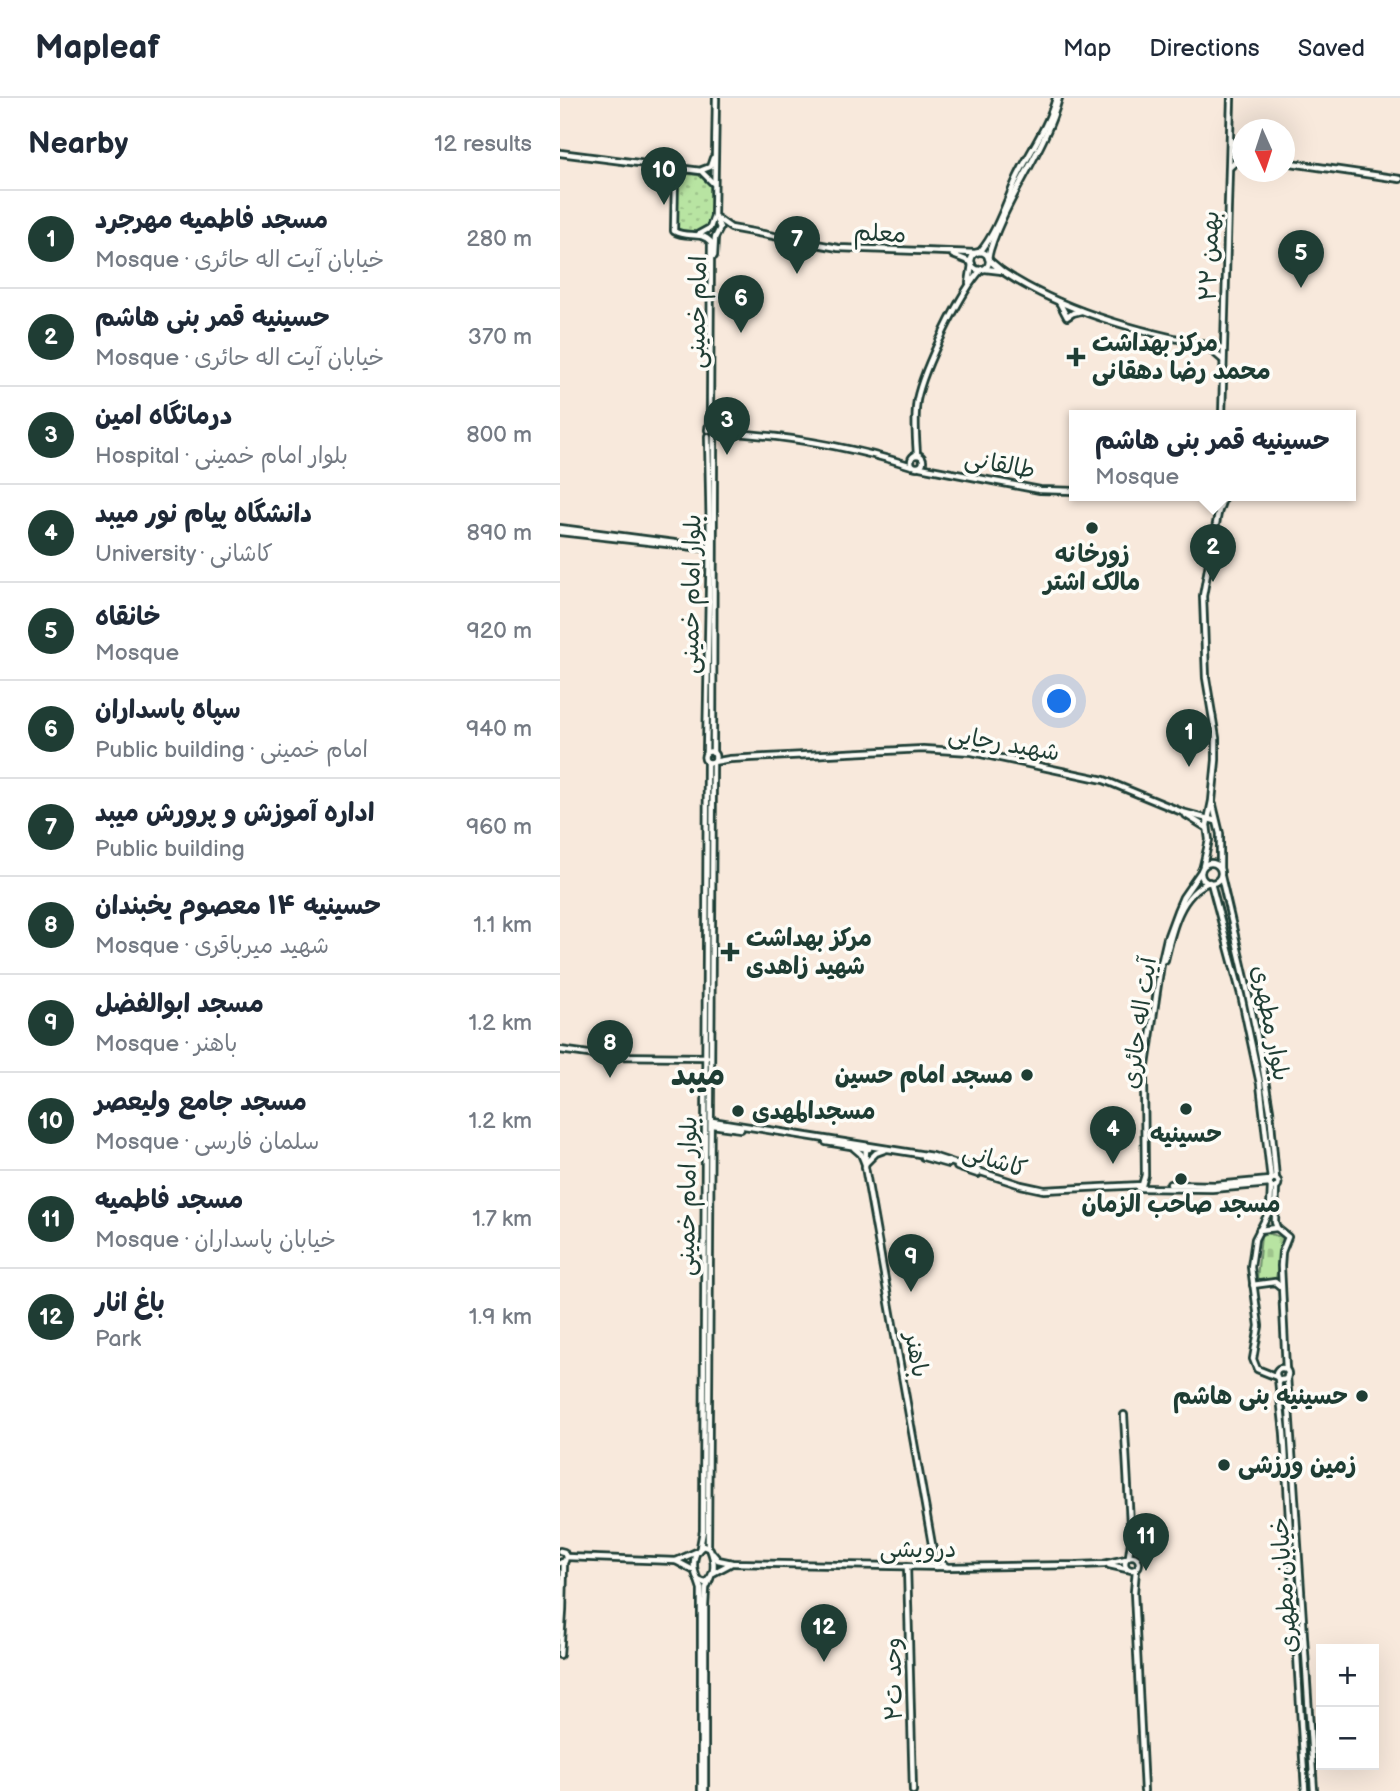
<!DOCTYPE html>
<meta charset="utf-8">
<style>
:root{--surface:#fff;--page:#f6f6f7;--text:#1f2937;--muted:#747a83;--line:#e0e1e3;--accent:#1f3d34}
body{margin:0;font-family:"Balsamiq Sans","Playpen Sans Arabic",sans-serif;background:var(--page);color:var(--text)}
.controls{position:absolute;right:21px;bottom:21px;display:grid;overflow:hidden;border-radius:0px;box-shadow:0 7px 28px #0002}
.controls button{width:63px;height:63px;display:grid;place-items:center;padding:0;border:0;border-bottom:2px solid var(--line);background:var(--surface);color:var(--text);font:35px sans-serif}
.compass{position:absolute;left:672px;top:21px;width:63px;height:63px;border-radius:50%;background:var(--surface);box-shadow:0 7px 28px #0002;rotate:177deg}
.you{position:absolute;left:500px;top:604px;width:24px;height:24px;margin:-18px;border:5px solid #fff;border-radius:50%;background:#1a73e8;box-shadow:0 0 0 10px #1a73e833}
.badge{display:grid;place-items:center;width:46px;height:46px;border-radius:50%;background:var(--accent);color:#fff;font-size:23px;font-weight:700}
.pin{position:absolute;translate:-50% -58px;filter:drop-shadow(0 2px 4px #0008)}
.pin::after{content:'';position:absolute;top:37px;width:24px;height:21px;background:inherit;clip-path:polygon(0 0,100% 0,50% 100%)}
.popup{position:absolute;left:509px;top:312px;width:287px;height:91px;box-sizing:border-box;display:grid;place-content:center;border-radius:0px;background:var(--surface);filter:drop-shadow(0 2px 5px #0005);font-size:23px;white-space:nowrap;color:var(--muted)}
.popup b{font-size:26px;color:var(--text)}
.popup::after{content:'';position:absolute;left:50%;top:100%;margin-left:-14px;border:14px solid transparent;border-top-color:var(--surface)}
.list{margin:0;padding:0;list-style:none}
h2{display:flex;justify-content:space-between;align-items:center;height:91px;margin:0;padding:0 28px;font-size:30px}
h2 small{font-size:23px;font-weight:400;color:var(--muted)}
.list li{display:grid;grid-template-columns:46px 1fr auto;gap:21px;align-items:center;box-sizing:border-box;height:98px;padding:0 28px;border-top:2px solid var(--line)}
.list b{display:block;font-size:26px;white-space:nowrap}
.list p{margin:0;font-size:23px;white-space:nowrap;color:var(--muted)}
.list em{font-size:23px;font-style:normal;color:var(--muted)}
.map{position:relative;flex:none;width:840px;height:1693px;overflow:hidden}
header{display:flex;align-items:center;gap:42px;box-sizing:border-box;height:98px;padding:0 35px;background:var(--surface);border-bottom:2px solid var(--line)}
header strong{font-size:33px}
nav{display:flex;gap:38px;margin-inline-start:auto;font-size:24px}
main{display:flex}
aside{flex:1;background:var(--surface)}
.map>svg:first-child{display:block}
.grass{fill:url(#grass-dots);stroke:#6c906b;stroke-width:2}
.cemetery{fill:url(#cemetery-stones);stroke:#6c906b;stroke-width:2}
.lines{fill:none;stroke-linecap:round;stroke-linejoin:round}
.secondary-casing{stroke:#1f3d34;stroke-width:10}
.secondary{stroke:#fdfcf7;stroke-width:4.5}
.poi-dot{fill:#1f3d34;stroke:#fdfcf7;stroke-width:2.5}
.labels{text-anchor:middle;stroke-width:7;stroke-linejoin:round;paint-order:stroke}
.street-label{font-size:24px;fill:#1f3d34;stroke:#fdfcf7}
.poi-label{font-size:24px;font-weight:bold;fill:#1f3d34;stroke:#fdfcf7;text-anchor:start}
.district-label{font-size:32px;font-weight:bold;fill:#1f3d34;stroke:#fdfcf7}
</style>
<header>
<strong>Mapleaf</strong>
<nav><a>Map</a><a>Directions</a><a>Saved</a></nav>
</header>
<main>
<aside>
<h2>Nearby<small>12 results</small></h2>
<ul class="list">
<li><span class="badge">1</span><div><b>مسجد فاطمیه مهرجرد</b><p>Mosque · خیابان آیت اله حائری</p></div><em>280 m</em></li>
<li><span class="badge">2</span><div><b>حسینیه قمر بنی هاشم</b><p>Mosque · خیابان آیت اله حائری</p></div><em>370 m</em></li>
<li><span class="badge">3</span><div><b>درمانگاه امین</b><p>Hospital · بلوار امام خمینی</p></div><em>800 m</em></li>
<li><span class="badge">4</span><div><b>دانشگاه پیام نور میبد</b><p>University · کاشانی</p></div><em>890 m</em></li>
<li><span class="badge">5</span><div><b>خانقاه</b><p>Mosque</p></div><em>920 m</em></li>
<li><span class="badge">6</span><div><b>سپاه پاسداران</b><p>Public building · امام خمینی</p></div><em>940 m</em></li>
<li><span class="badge">7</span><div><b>اداره آموزش و پرورش میبد</b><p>Public building</p></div><em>960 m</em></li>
<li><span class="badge">8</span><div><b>حسینیه ۱۴ معصوم یخبندان</b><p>Mosque · شهید میرباقری</p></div><em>1.1 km</em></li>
<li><span class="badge">9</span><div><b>مسجد ابوالفضل</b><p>Mosque · باهنر</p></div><em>1.2 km</em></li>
<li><span class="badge">10</span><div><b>مسجد جامع ولیعصر</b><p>Mosque · سلمان فارسی</p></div><em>1.2 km</em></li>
<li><span class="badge">11</span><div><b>مسجد فاطمیه</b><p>Mosque · خیابان پاسداران</p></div><em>1.7 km</em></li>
<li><span class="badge">12</span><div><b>باغ انار</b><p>Park</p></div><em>1.9 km</em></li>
</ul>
</aside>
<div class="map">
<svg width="840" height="1693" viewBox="0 0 840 1693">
<defs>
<pattern id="grass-dots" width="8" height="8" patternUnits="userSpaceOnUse" patternTransform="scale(1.75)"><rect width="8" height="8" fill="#b8e4a2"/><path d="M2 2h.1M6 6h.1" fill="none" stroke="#9ec48c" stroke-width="1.8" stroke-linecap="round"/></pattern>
<pattern id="cemetery-stones" width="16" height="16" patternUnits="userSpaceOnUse" patternTransform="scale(1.75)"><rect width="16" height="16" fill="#b8e4a2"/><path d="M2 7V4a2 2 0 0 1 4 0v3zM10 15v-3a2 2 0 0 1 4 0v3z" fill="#9ec48c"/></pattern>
</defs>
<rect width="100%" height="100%" fill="#f8e9dc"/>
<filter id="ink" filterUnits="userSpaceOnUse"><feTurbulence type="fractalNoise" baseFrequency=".0143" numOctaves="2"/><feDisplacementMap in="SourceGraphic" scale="14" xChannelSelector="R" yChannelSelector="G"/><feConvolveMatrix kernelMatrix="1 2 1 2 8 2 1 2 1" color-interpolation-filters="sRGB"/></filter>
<g filter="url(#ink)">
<!-- grass -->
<path class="grass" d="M123 75 143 78 150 85C150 100 155 122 144 134H122L118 130V79Z"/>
<!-- cemetery -->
<path class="cemetery" d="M706 1135 722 1139 723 1143 716 1180 701 1183 697 1181 701 1138Z"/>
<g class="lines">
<defs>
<g id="secondary">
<path d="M671 43 682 55"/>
<path d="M0 55 141 73 153 85"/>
<path d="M724 64 840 81"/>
<path d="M670 69 682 58"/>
<path d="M142 72 150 69 153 60"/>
<path d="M115 79 114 133C126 141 141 132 151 144L150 317 148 332"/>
<path d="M154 118 171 130 278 150 416 155"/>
<path d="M139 136 150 130 154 118 156 0"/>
<path d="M420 154C437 134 446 104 457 80 470 53 488 29 496 0"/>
<circle cx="420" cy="163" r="9"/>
<path d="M393 157 411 164"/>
<path d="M154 158 155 140 160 130 157 123"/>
<path d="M428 160C431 145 437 132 443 119 461 80 488 42 499 0"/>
<path d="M425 171 442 173 429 162"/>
<path d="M442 173C504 215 590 237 663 250"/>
<path d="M409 185 412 166"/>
<path d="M499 204 507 219 513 215 521 213"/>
<path d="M649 250 663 262"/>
<path d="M153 317 154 330"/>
<path d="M662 318 671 0"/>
<path d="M156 334C223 337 288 348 352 368"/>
<circle cx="357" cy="363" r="6"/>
<path d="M357 357C356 339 354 321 357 302 363 272 401 192 422 171"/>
<path d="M360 369 480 392 515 393"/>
<path d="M655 398 658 415 664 398"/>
<path d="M0 430 153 450"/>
<path d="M0 434 152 451"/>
<circle cx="150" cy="659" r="5.5"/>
<path d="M146 655 150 440 148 338"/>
<path d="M153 655 154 338"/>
<path d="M153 664 170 661 363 651 412 654 544 682 622 714 656 723"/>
<path d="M653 707 660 736V770"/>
<path d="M626 717 647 730"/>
<circle cx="651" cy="775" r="10"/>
<path d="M643 768 649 742 647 727 652 703 656 662V640L646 580 643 498 658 415"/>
<path d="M661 778 686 885 701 958 710 1012 716 1081"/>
<path d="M651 785 681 897 700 986 711 1082"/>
<path d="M605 862C612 833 619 797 649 784"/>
<path d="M0 952 43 958 147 959"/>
<path d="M152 1023 372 1058 461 1087 484 1092 582 1087 585 1077 584 981 601 866 607 840 617 813 623 799 641 773"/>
<path d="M152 1027 181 1031"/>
<path d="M266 1044 309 1051"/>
<path d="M294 1050 301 1056 305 1066 316 1055 327 1051"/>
<path d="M306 1051 305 1069 376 1469"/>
<path d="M363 1059 388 1066"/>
<path d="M397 1069 418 1076"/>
<circle cx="714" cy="1085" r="4.5"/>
<path d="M610 1086 656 1087 710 1082"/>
<path d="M711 1088 710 1112 695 1141 691 1169 699 1228 693 1261 697 1271 717 1279"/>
<path d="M716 1088 715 1124 717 1130 728 1139 722 1154 721 1168 726 1272"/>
<path d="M578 1090 652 1091 710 1086"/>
<path d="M699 1132 717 1130"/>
<path d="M693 1187 715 1184 721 1189"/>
<circle cx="722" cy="1276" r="6"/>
<path d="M727 1278 754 1693"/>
<path d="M718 1281 724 1335 745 1693"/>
<path d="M564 1317 571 1444 569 1458"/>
<path d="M143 1448 150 1451C155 1463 156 1477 145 1485L138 1482C132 1470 132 1455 143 1448Z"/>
<path d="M140 1449 143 1433 147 664"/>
<path d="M148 1449 153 665"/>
<path d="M0 1453 4 1454 6 1459 5 1463 0 1465"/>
<path d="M153 1456 158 1462 172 1465 388 1469 519 1467 544 1466 566 1461"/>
<circle cx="572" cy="1465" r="7"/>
<path d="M6 1459 116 1463 136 1454"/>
<path d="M116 1463 133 1472"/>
<path d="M549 1467 567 1471"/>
<path d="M347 1468 353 1693"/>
<path d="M365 1468 374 1459 387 1469"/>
<path d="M576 1472 574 1494 584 1693"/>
<path d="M153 1475 170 1466"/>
<path d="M138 1482 141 1491V1693"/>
<path d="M0 1483V1514"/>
<path d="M0 1557 3 1513 4 1464"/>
<path d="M145 1693V1508L146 1490 150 1481"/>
</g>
</defs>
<!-- secondary casing -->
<use href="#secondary" class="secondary-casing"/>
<!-- secondary -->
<use href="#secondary" class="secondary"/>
</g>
</g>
<!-- markers -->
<g class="poi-dot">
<path d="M512.5 248.5h7v7h7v7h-7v7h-7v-7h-7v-7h7z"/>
<circle cx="532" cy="430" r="7"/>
<path d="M166.5 843.5h7v7h7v7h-7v7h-7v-7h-7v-7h7z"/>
<circle cx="467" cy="977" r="7"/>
<circle cx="626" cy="1011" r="7"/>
<circle cx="178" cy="1013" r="7"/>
<circle cx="621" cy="1081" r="7"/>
<circle cx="802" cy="1298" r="7"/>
<circle cx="664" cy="1367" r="7"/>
</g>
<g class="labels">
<!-- street labels -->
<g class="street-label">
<text transform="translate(320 135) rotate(3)" y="8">معلم</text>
<text transform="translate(649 158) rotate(-88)" y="8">۲۲ بهمن</text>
<text transform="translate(137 214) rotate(-89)" y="8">امام خمینی</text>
<text transform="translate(440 366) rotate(11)" y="8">طالقانی</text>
<text transform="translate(131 496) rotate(-89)" y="8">بلوار امام خمینی</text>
<text transform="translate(444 645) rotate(10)" y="8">شهید رجایی</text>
<text transform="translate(579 925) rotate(-82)" y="8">آیت اله حائری</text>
<text transform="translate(711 925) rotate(79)" y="8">بلوار مطهری</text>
<text transform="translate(435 1062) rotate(18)" y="8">کاشانی</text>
<text transform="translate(127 1098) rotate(-89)" y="8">بلوار امام خمینی</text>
<text transform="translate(357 1257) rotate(80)" y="8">باهنر</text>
<text x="358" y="1459">درویشی</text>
<text transform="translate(724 1487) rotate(-94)" y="8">خیابان مطهری</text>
<text transform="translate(333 1581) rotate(-91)" y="8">وحد ت۲</text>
</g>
<!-- poi labels -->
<g class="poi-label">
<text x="532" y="253">مرکز بهداشت<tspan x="532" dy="28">محمد رضا دهقانی</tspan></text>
<text x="532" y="464" text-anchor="middle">زورخانه<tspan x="532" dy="28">مالک اشتر</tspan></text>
<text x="186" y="848">مرکز بهداشت<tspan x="186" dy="28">شهید زاهدی</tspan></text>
<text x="453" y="985" text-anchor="end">مسجد امام حسین</text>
<text x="192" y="1021">مسجدالمهدی</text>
<text x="626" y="1044" text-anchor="middle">حسینیه</text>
<text x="621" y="1114" text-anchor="middle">مسجد صاحب الزمان</text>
<text x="788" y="1306" text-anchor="end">حسینیه بنی هاشم</text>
<text x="678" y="1375">زمین ورزشی</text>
</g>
<!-- district labels -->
<g class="district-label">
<text x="138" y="987">میبد</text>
</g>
</g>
</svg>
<div class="controls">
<button>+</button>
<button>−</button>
</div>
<svg class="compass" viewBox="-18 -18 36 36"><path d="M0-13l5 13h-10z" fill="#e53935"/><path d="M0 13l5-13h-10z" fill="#747a83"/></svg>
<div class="you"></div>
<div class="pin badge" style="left:629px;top:669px">1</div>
<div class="pin badge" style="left:653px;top:484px">2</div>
<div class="popup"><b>حسینیه قمر بنی هاشم</b>Mosque</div>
<div class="pin badge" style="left:167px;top:357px">3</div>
<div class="pin badge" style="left:553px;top:1066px">4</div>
<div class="pin badge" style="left:741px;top:190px">5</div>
<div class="pin badge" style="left:181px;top:235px">6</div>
<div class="pin badge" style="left:237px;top:176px">7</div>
<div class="pin badge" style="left:50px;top:980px">8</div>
<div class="pin badge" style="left:351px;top:1194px">9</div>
<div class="pin badge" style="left:104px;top:107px">10</div>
<div class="pin badge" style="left:586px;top:1473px">11</div>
<div class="pin badge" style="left:264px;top:1564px">12</div>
</div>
</main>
